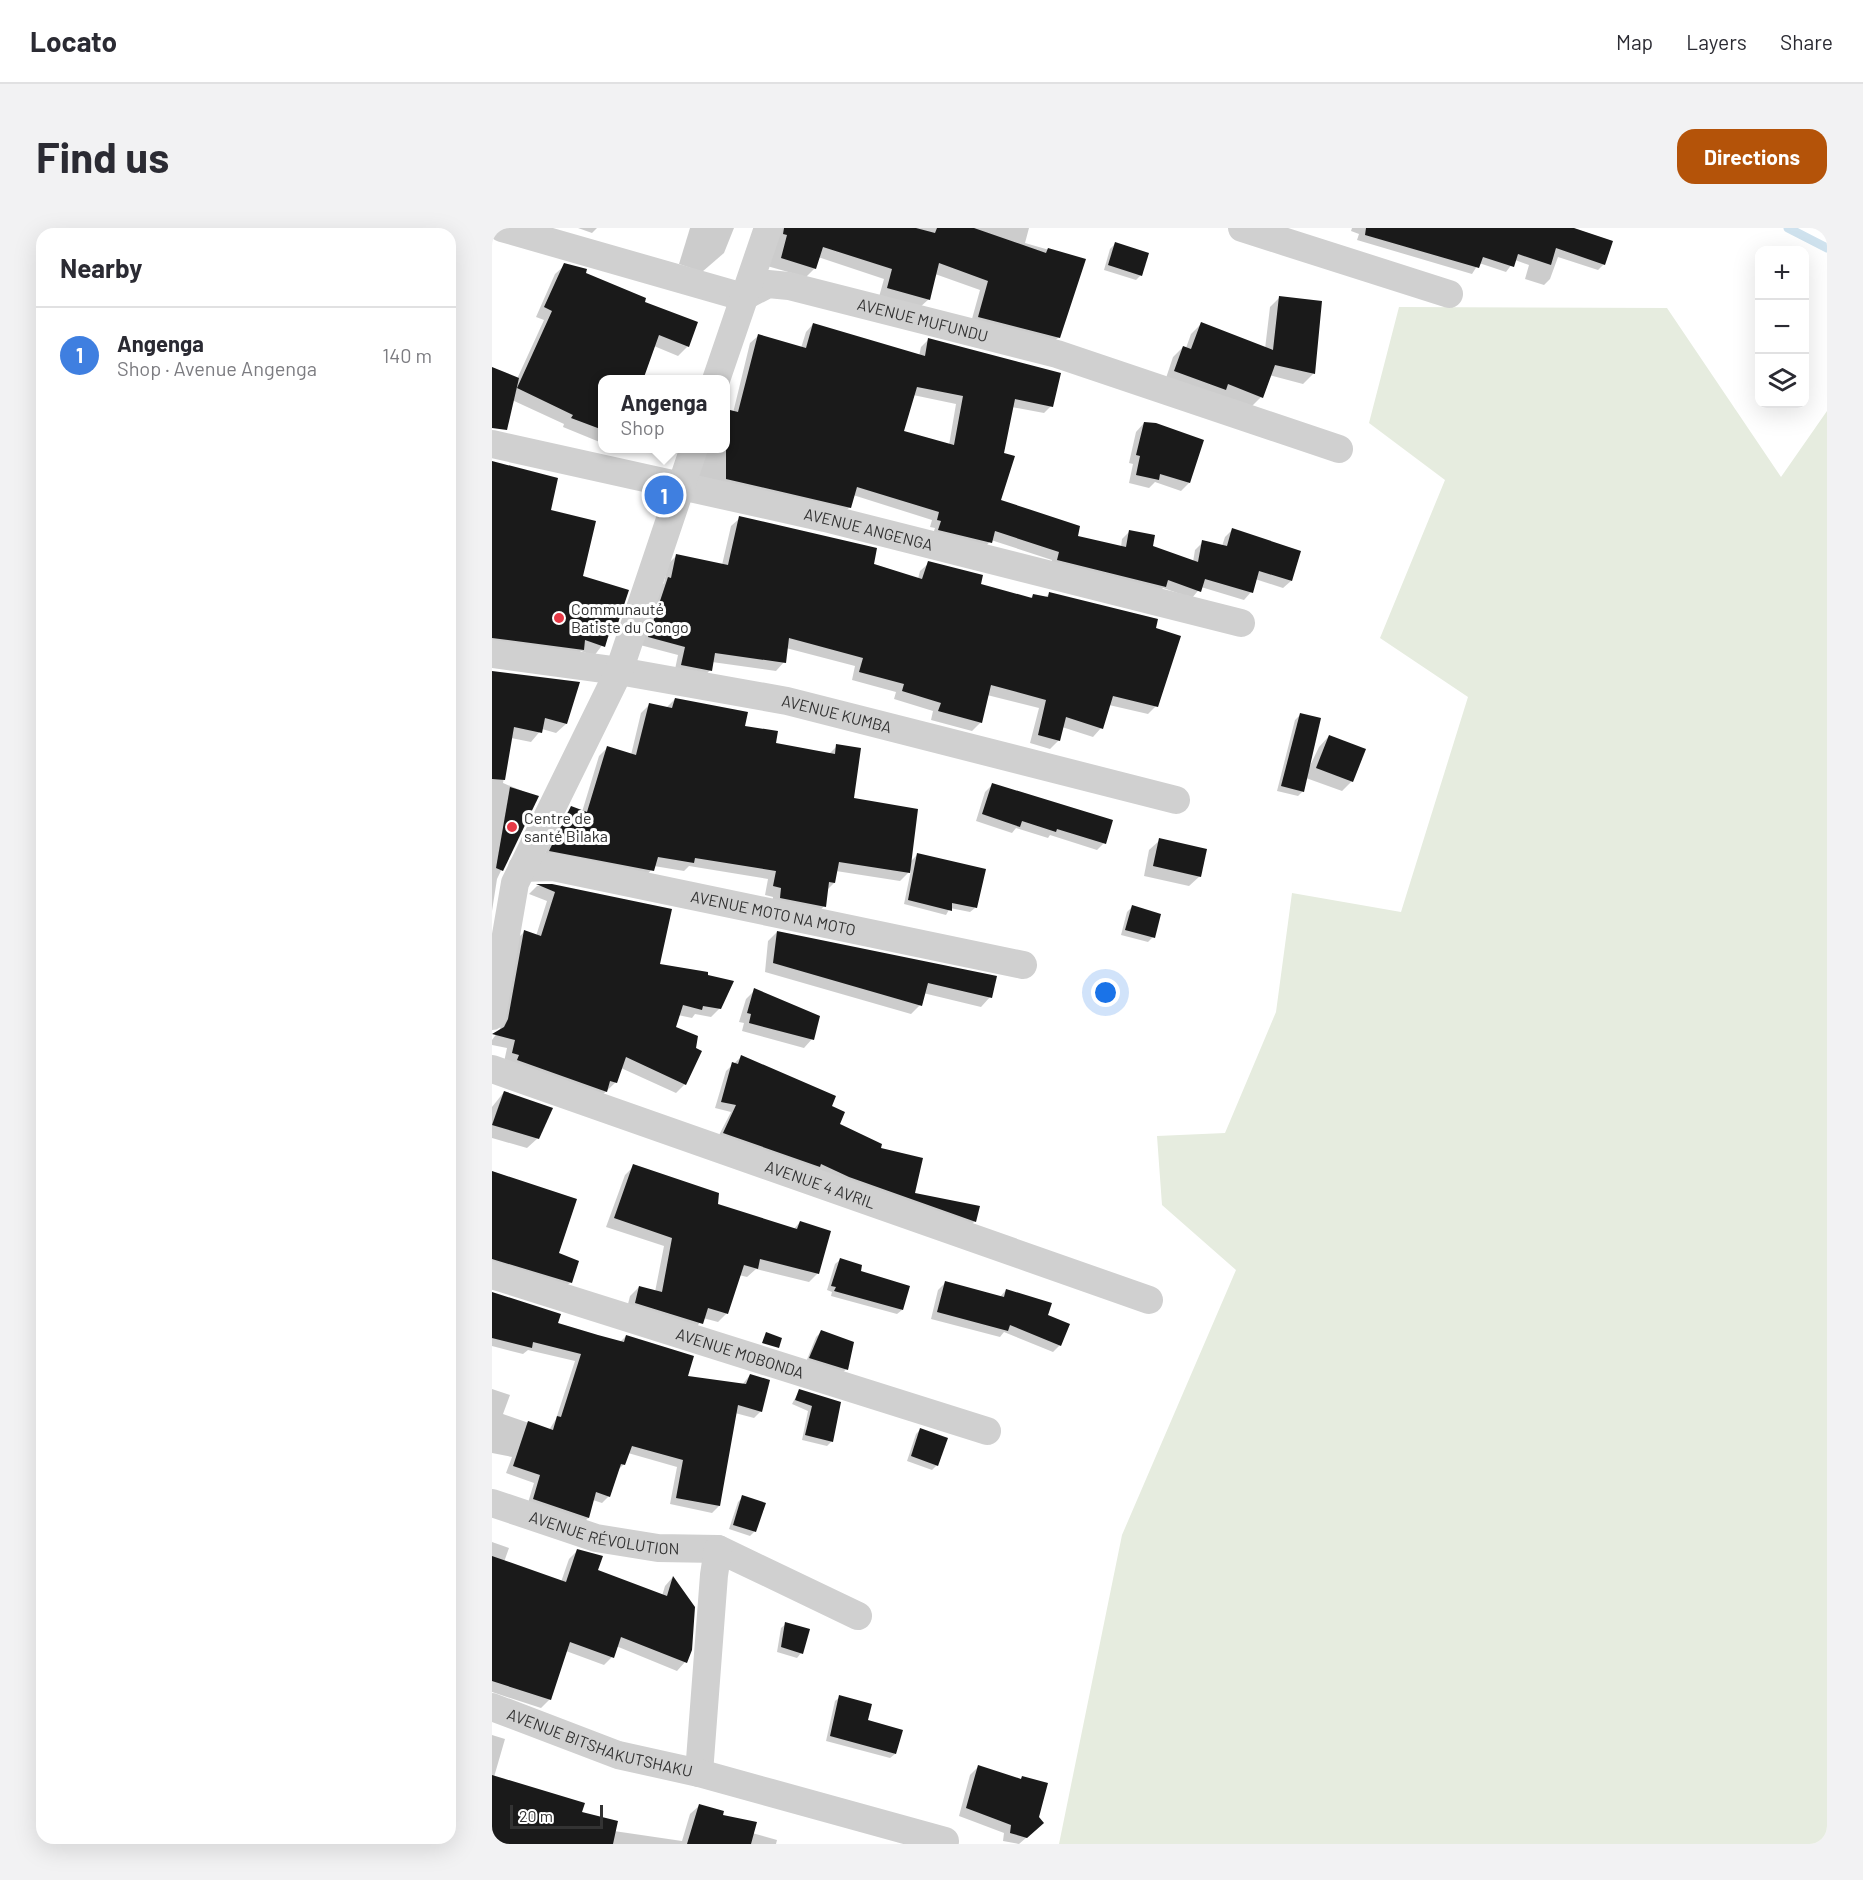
<!DOCTYPE html>
<meta charset="utf-8">
<style>
:root{--surface:#fff;--page:#f2f2f3;--text:#2b2b33;--muted:#7c7c81;--line:#e1e1e2;--accent:#b45309}
body{margin:0;font-family:Barlow,sans-serif;background:var(--page);color:var(--text)}
.controls{position:absolute;right:18px;top:18px;display:grid;overflow:hidden;border-radius:12px;box-shadow:0 6px 24px #0002}
.controls button{width:54px;height:54px;display:grid;place-items:center;padding:0;border:0;border-bottom:2px solid var(--line);background:var(--surface);color:var(--text);font:30px sans-serif}
.scale{position:absolute;left:18px;bottom:15px;width:93px;box-sizing:border-box;padding-left:6px;border:3px solid #333;border-top:0;font-size:16px;line-height:21px;white-space:nowrap;color:#333;-webkit-text-stroke:4px #fff;paint-order:stroke}
.you{position:absolute;left:614px;top:765px;width:21px;height:21px;margin:-15px;border:4px solid #fff;border-radius:50%;background:#1a73e8;box-shadow:0 0 0 9px #1a73e833}
.badge{display:grid;place-items:center;width:39px;height:39px;border-radius:50%;background:var(--accent);color:#fff;font-size:20px;font-weight:700}
.pin{position:absolute;translate:-50% -50%;border:3px solid #fff;box-shadow:0 2px 6px #0006}
.popup{position:absolute;left:106px;top:147px;width:132px;height:78px;box-sizing:border-box;display:grid;place-content:center;border-radius:12px;background:var(--surface);filter:drop-shadow(0 2px 4px #0005);font-size:20px;white-space:nowrap;color:var(--muted)}
.popup b{font-size:22px;color:var(--text)}
.popup::after{content:'';position:absolute;left:50%;top:100%;margin-left:-12px;border:12px solid transparent;border-top-color:var(--surface)}
.list{margin:0;padding:0;list-style:none}
h2{display:flex;justify-content:space-between;align-items:center;height:78px;margin:0;padding:0 24px;font-size:26px}
h2 small{font-size:20px;font-weight:400;color:var(--muted)}
.list li{display:grid;grid-template-columns:39px 1fr auto;gap:18px;align-items:center;box-sizing:border-box;height:96px;padding:0 24px;border-top:2px solid var(--line)}
.list b{display:block;font-size:22px;white-space:nowrap}
.list p{margin:0;font-size:20px;white-space:nowrap;color:var(--muted)}
.list em{font-size:20px;font-style:normal;color:var(--muted)}
.icon{flex:none;width:33px;height:33px;fill:none;stroke:currentColor;stroke-width:2;stroke-linecap:round;stroke-linejoin:round}
.map{position:relative;flex:none;width:1335px;height:1616px;overflow:hidden;border-radius:18px}
header{display:flex;align-items:center;gap:36px;box-sizing:border-box;height:84px;padding:0 30px;background:var(--surface);border-bottom:2px solid var(--line)}
header strong{font-size:28px}
nav{display:flex;gap:33px;margin-inline-start:auto;font-size:21px}
.intro{display:flex;align-items:center;justify-content:space-between;box-sizing:border-box;height:144px;padding:0 36px}
h1{margin:0;font-size:42px}
.button{padding:15px 27px;border-radius:18px;background:var(--accent);color:#fff;font-size:21px;font-weight:700}
main{display:flex;gap:36px;padding:0 36px}
aside{flex:1;background:var(--surface);border-radius:18px;box-shadow:0 6px 24px #0002}
.map>svg:first-child{display:block}
.green{fill:#e6ecdf}
.shadow{fill:#0003;fill-rule:evenodd}
.lines{fill:none;stroke-linecap:round;stroke-linejoin:round}
.stream{stroke:#cfe2ee;stroke-width:9}
.building{fill:#1a1a1a;fill-rule:evenodd}
.minor{stroke:#d0d0d0;stroke-width:28}
.poi-dot{fill:#e63946;stroke:#fff;stroke-width:2}
.labels{text-anchor:middle;stroke-width:6;stroke-linejoin:round;paint-order:stroke}
.street-label{font-size:16px;fill:#333;stroke:#fff}
.poi-label{font-size:16px;fill:#333;stroke:#fff;text-anchor:start}
</style>
<header>
<strong>Locato</strong>
<nav><a>Map</a><a>Layers</a><a>Share</a></nav>
</header>
<div class="intro"><h1>Find us</h1><a class="button">Directions</a></div>
<main>
<aside>
<h2>Nearby<small></small></h2>
<ul class="list">
<li><span class="badge" style="background:#3f7fe0">1</span><div><b>Angenga</b><p>Shop · Avenue Angenga</p></div><em>140 m</em></li>
</ul>
</aside>
<div class="map">
<svg width="1335" height="1616" viewBox="0 0 1335 1616">
<rect width="100%" height="100%" fill="#fff"/>
<!-- green -->
<path class="green" d="M907 79 1175 80 1289 249 1335 183V1616H567L630 1307 744 1042 670 977 665 908 733 905 784 784 800 665 909 684 976 469 888 410 953 252 877 195Z"/>
<!-- shadow -->
<g class="shadow">
<path d="M86 0H105L100 5Z"/>
<path d="M198 0H242L232 25 210 44 187 36Z"/>
<path d="M280 0H537L533 15 592 32 567 109 557 118 478 98 488 62 443 46 437 71 427 80 387 69 392 51 326 29 323 40 314 49 275 38Z"/>
<path d="M860 0H1078L1112 36 1106 42 1066 29 1058 51 1052 57 1033 51 1037 37 1023 32 1014 44 987 35 980 46 865 12 867 6 859 3Z"/>
<path d="M623 16 649 47 644 52 612 42 618 21Z"/>
<path d="M73 37 151 75 196 118 186 128 162 118 110 152V215L71 199 72 196 20 172 0 196V140L25 151 52 92 44 89 63 46Z"/>
<path d="M788 69 821 146 811 156 777 147 769 169 759 179 673 153 681 129 691 119 694 120 699 106 709 96 773 121 778 79Z"/>
<path d="M321 96 427 128 429 119 436 112 559 178 552 185 520 179 511 226 508 273 584 309 629 319 630 311 638 303 659 319 701 334 703 322 711 314 730 318 733 309 740 302 799 353 791 360 763 351 759 364 752 372 709 359 700 370 671 360 665 366 558 339 560 332 499 312 491 322 440 309 443 300 438 299 440 292 361 267 358 279 350 286 204 253 213 220H234V182L241 185 258 115 266 108 309 120 314 104ZM421 167 464 176 457 217 410 204Z"/>
<path d="M652 195 697 255 689 263 663 254 657 260 637 255 641 236 637 235 644 204Z"/>
<path d="M0 239 57 284 90 349 123 400 102 428 89 423 81 431 0 420Z"/>
<path d="M248 290 426 351 428 343 437 335 487 357 538 371 541 367 553 370 558 365 662 401 664 478 656 486 617 477 609 500 601 509 570 499 567 512 558 521 538 515 547 480 495 467 489 494 480 503 439 492 441 483 402 471 404 464 360 452 363 438 294 420 292 434 284 443 220 434 218 442 210 451 182 446 186 427 148 417 168 359 172 355 176 336 185 327 230 337 239 298Z"/>
<path d="M0 444 86 456 74 496 64 505 50 501 39 514 19 510 11 555 45 569 5 651 0 683Z"/>
<path d="M183 471 252 499 282 517 336 527 345 518 360 571 418 634 425 627 483 680 478 684 458 680 454 687 412 676 419 642 408 653 344 643 342 655 335 662 332 678 324 687 280 678 281 669 273 667 276 651 197 638 192 643 162 638 152 651 50 631 71 589 79 580 90 584 107 528 115 520 139 527 149 485 158 476 174 480Z"/>
<path d="M808 487 816 542 827 519 837 508 860 553 850 563 814 550 811 563 806 568 785 563 803 492Z"/>
<path d="M500 557 612 615 605 622 558 607 556 610 524 600 520 605 484 593 493 564Z"/>
<path d="M668 612 708 648 697 658 652 648 657 622Z"/>
<path d="M59 657 228 780 219 789 203 786 200 790 186 787 182 799 193 856 184 865 129 840 124 854 105 872 12 834 15 820 0 817V812L8 801 23 713 32 704 44 708 55 673 37 666 45 658Z"/>
<path d="M640 679 661 709 656 714 629 707 635 684Z"/>
<path d="M285 704 498 769 489 779 431 765 428 777 419 786 273 744 276 713Z"/>
<path d="M263 762 320 811 312 820 250 803 252 795 247 794 254 771Z"/>
<path d="M249 829 338 879 346 897 387 921 421 966 483 993 476 1000 225 911 239 884 223 880 234 843Z"/>
<path d="M12 864 46 910 35 920 0 910V879Z"/>
<path d="M142 938 224 977 301 1002 308 994 326 1045 317 1054 264 1041 255 1049 247 1047 235 1085 226 1094 211 1090 201 1104 134 1084 138 1068 147 1059 163 1064 172 1018 114 999 133 947Z"/>
<path d="M0 944 65 1026 79 1054 71 1061 0 1041Z"/>
<path d="M348 1032 367 1044 410 1082 405 1086 339 1068 340 1064 335 1062 343 1036Z"/>
<path d="M453 1055 508 1069 514 1062 554 1088 568 1117 561 1124 512 1104 508 1109 439 1091 446 1062Z"/>
<path d="M0 1066 64 1096 128 1114 134 1108 194 1149 250 1157 258 1147 269 1183 262 1190 243 1185 227 1278 220 1285 178 1276 185 1239 136 1225 132 1236 125 1243 117 1268 110 1275 101 1272 96 1290 89 1297 35 1278 42 1255 14 1245 20 1229 0 1225V1161L18 1167 11 1186 57 1202 64 1191 83 1133 36 1122 31 1126 0 1118Z"/>
<path d="M329 1104 354 1141 350 1146 314 1134 324 1109Z"/>
<path d="M307 1163 347 1175 340 1213 335 1218 310 1212 316 1183 300 1176Z"/>
<path d="M429 1201 445 1237 440 1242 415 1233 424 1206Z"/>
<path d="M251 1269 272 1276 262 1304 258 1308 237 1301 246 1274Z"/>
<path d="M0 1314 17 1320 12 1334 69 1354 77 1331 85 1323 104 1343 170 1368 173 1358 180 1350 193 1434 185 1443 124 1418 120 1429 112 1437 74 1423 58 1471 49 1480 0 1464Z"/>
<path d="M294 1396 309 1425 305 1430 285 1424 289 1400Z"/>
<path d="M348 1469 403 1526 398 1530 334 1513 343 1473Z"/>
<path d="M0 1507 13 1511 2 1549 122 1603 190 1613 198 1586 207 1578 260 1605 285 1612 284 1616H0Z"/>
<path d="M486 1539 528 1552 542 1603 527 1616 511 1613 512 1605 467 1588 478 1547Z"/>
</g>
<g class="lines">
<!-- stream -->
<path class="stream" d="M1296 0 1335 20"/>
</g>
<!-- building -->
<g class="building">
<path d="M292 0H424L443 5 445 0H482L554 25 556 20 594 31 568 110 486 89 496 53 447 35 438 72 395 60 400 41 331 19 324 41 289 30 295 7 291 6Z"/>
<path d="M874 0H1082L1121 13 1113 37 1064 20 1059 37 1026 26 1022 39 991 29 987 40 873 7Z"/>
<path d="M623 14 657 25 650 48 616 37Z"/>
<path d="M72 35 95 41 94 45 154 70 153 74 206 94 197 119 167 107 151 152H111V202L79 190 81 187 25 160 60 83 52 79Z"/>
<path d="M787 68 830 73 823 146 783 137 771 170 736 156 734 162 682 143 691 118 699 121 709 94 781 122Z"/>
<path d="M321 95 433 128 436 110 569 145 561 179 523 171 512 225 523 228 509 272 588 298 586 308 634 319 637 302 663 307 661 318 706 334 710 312 735 318 740 300 809 323 800 353 767 343 761 365 713 351 709 364 676 352 674 359 565 332 567 324 503 303 500 315 446 302 449 293 445 292 447 284 365 259 359 280 234 251V181L246 184 266 106 314 120ZM425 159 471 168 462 217 412 203Z"/>
<path d="M0 139 27 150 15 202 0 200Z"/>
<path d="M652 194 664 195 712 212 698 255 668 246 667 252 644 247 648 228 644 227Z"/>
<path d="M0 233 66 250 59 282 104 293 91 348 137 362 124 401 119 399 113 419 93 412 92 422 0 410Z"/>
<path d="M247 288 385 320 382 336 430 351 436 333 491 347 489 356 540 370 541 366 556 369 557 364 666 391 664 400 689 408 666 479 621 468 611 501 574 489 568 513 546 507 554 472 499 457 490 495 446 483 449 475 410 463 412 456 367 444 371 430 297 410 294 435 223 425 220 443 189 437 193 419 156 409 176 349 179 350 184 326 236 337Z"/>
<path d="M0 443 88 454 75 496 53 490 50 505 22 499 13 552 0 551Z"/>
<path d="M183 470 256 484 253 498 286 503 284 515 343 526 344 516 369 520 362 570 426 581 418 645 347 634 343 655 337 654 334 679 288 670 289 660 281 658 284 643 203 630 202 635 166 629 162 643 57 623 79 578 95 584 115 518 144 527 157 475 180 480Z"/>
<path d="M808 485 829 490 812 564 789 558Z"/>
<path d="M837 507 874 521 861 554 824 540Z"/>
<path d="M500 555 621 592 614 616 565 601 564 604 530 593 528 599 490 586Z"/>
<path d="M18 559 47 568 11 643 4 640Z"/>
<path d="M667 610 715 621 709 649 661 638Z"/>
<path d="M425 625 494 641 485 680 460 675V683L416 672Z"/>
<path d="M44 656H60L180 681 168 736 216 744V747L242 753 229 781 211 778 210 782 191 777 184 799 206 808 204 820 210 823 194 857 134 829 125 855 118 853 115 864 25 832 27 827 20 825 23 812 0 806 12 799 16 791 32 702 49 708 63 664Z"/>
<path d="M640 677 669 686 663 710 633 702Z"/>
<path d="M285 703 505 748 500 770 436 755 430 778 281 735Z"/>
<path d="M262 760 328 788 322 812 257 795 259 786 255 785Z"/>
<path d="M249 827 344 868 340 878 353 884 348 896 390 916 389 920 431 930 423 965 488 978 484 994 357 949 329 936 328 939 231 905 244 877 229 874 240 834 246 836Z"/>
<path d="M12 863 61 880 47 911 0 897Z"/>
<path d="M141 936 227 965 226 976 305 1001 308 993 339 1003 327 1046 268 1031 266 1041 252 1037 236 1086 216 1080 211 1096 143 1075 147 1058 170 1064 180 1010 122 990Z"/>
<path d="M0 943 85 971 67 1025 87 1033 80 1055 0 1031Z"/>
<path d="M348 1030 370 1037 369 1043 418 1058 411 1082 342 1063 344 1059 339 1058Z"/>
<path d="M453 1053 512 1069 514 1061 560 1075 556 1087 578 1096 569 1118 518 1097 516 1103 445 1084Z"/>
<path d="M0 1064 69 1086 66 1095 106 1107 132 1114 134 1107 202 1128 196 1148 254 1156 258 1146 278 1152 270 1184 246 1177 228 1278 184 1270 191 1232 140 1218 133 1237 129 1236 118 1269 104 1264 97 1290 41 1271 48 1247 21 1238 36 1193 61 1202 65 1188 69 1189 89 1126 41 1114 40 1120 0 1110Z"/>
<path d="M329 1102 362 1114 356 1142 317 1130Z"/>
<path d="M274 1104 290 1110 287 1120 270 1115Z"/>
<path d="M307 1161 349 1174 341 1214 313 1207 320 1178 303 1172Z"/>
<path d="M428 1200 456 1210 446 1238 419 1228Z"/>
<path d="M250 1267 274 1275 264 1304 241 1297Z"/>
<path d="M85 1321 111 1328 106 1342 175 1368 181 1348 203 1379 200 1422 195 1435 129 1409 122 1430 78 1414 59 1472 0 1453V1328L74 1354Z"/>
<path d="M293 1394 318 1401 311 1426 289 1419Z"/>
<path d="M347 1467 380 1476 376 1492 411 1502 404 1526 338 1508Z"/>
<path d="M486 1537 529 1551 530 1548 556 1555 547 1589 552 1595 535 1610 518 1605 519 1597 474 1580Z"/>
<path d="M0 1547 93 1575 90 1584 126 1593 121 1616H0Z"/>
<path d="M207 1576 232 1583 231 1587 265 1594 259 1616H195Z"/>
</g>
<g class="lines">
<!-- minor -->
<g class="minor">
<path id="s1" d="M10 0 251 69 276 56 297 58 565 126 847 221"/>
<path d="M750 0 957 66"/>
<path d="M224 152 276 0"/>
<path id="s2" d="M0 216 333 290 749 395"/>
<path id="s3" d="M0 426 127 443 295 473 684 572"/>
<path id="s4" d="M30 640 61 639 531 737"/>
<path d="M0 788 23 655 127 443 202 220"/>
<path id="s5" d="M0 841 657 1072"/>
<path id="s6" d="M0 1047 495 1203"/>
<path id="s7" d="M0 1275 104 1310 166 1320 226 1321 366 1388"/>
<path id="s8" d="M0 1479 126 1527 207 1545 222 1347 226 1321"/>
<path d="M207 1545 453 1613"/>
</g>
</g>
<!-- markers -->
<g class="poi-dot">
<circle cx="67" cy="390" r="6"/>
<circle cx="20" cy="599" r="6"/>
</g>
<g class="labels">
<!-- street labels -->
<g class="street-label">
<text dy="6" stroke="none"><textPath href="#s1" startOffset="438">AVENUE MUFUNDU</textPath></text>
<text dy="6" stroke="none"><textPath href="#s2" startOffset="386">AVENUE ANGENGA</textPath></text>
<text dy="6" stroke="none"><textPath href="#s3" startOffset="350">AVENUE KUMBA</textPath></text>
<text dy="6" stroke="none"><textPath href="#s4" startOffset="256">AVENUE MOTO NA MOTO</textPath></text>
<text dy="6" stroke="none"><textPath href="#s5" startOffset="348">AVENUE 4 AVRIL</textPath></text>
<text dy="6" stroke="none"><textPath href="#s6" startOffset="260">AVENUE MOBONDA</textPath></text>
<text dy="6" stroke="none"><textPath href="#s7" startOffset="117">AVENUE RÉVOLUTION</textPath></text>
<text dy="6" stroke="none"><textPath href="#s8" startOffset="114">AVENUE BITSHAKUTSHAKU</textPath></text>
</g>
<!-- poi labels -->
<g class="poi-label">
<text x="79" y="387">Communauté<tspan x="79" dy="18">Batiste du Congo</tspan></text>
<text x="32" y="596">Centre de<tspan x="32" dy="18">santé Bilaka</tspan></text>
</g>
</g>
</svg>
<div class="controls">
<button>+</button>
<button>−</button>
<button><svg class="icon" aria-label="layers" viewBox="0 0 24 24"><path d="M12 4l9 5-9 5-9-5zM3 14l9 5 9-5"/></svg></button>
</div>
<div class="scale">20 m</div>
<div class="you"></div>
<div class="pin badge" style="left:172px;top:267px;background:#3f7fe0">1</div>
<div class="popup"><b>Angenga</b>Shop</div>
</div>
</main>
